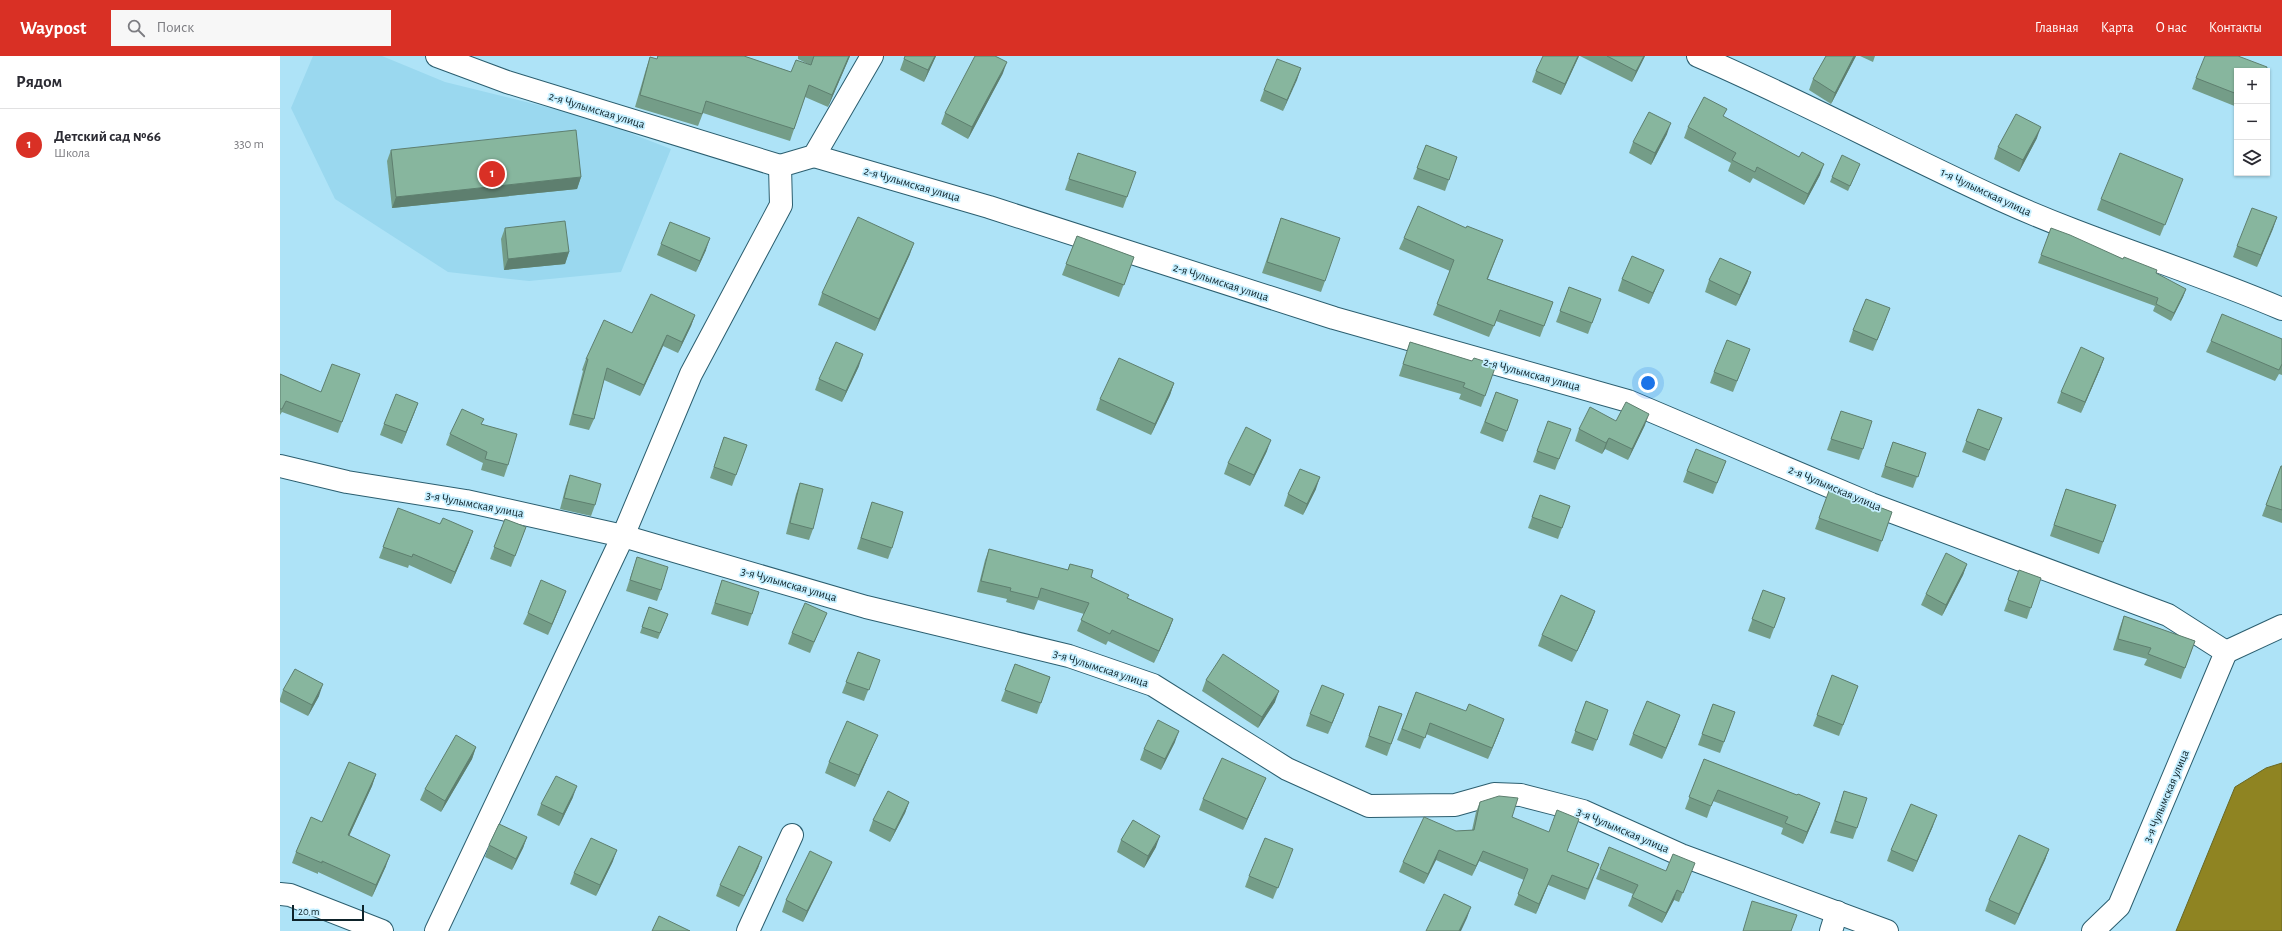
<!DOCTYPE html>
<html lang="ru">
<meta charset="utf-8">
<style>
:root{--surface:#fff;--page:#f7f7f7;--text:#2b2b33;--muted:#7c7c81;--line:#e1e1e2;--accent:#d93025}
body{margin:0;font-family:"Alegreya Sans",sans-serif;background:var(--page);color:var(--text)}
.controls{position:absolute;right:12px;top:12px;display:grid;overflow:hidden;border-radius:0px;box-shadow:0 1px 3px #0004}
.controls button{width:36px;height:36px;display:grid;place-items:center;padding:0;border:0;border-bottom:1px solid var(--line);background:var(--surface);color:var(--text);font:20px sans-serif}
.scale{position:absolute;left:12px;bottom:10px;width:72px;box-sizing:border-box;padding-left:4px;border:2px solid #0e232a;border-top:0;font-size:11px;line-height:14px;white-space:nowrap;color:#0e232a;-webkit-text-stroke:3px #c5efff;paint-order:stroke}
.you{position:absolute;left:1368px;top:327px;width:14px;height:14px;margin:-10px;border:3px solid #fff;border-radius:50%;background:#1a73e8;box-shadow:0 0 0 6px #1a73e833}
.badge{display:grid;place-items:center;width:26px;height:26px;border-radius:50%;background:var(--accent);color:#fff;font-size:13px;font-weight:700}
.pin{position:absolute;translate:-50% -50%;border:2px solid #fff;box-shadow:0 1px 4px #0006}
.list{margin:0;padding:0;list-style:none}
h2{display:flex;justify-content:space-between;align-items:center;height:52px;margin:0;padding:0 16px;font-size:17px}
h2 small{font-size:13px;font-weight:400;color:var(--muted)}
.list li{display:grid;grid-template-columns:26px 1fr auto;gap:12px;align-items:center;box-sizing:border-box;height:72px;padding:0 16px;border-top:1px solid var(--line)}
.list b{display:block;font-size:15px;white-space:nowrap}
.list p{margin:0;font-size:13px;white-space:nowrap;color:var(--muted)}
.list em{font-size:13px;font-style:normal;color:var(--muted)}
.icon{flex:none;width:22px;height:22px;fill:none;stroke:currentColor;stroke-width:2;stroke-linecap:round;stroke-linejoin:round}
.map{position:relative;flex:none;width:2002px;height:875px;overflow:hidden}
header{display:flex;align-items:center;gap:24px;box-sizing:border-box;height:56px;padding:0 20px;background:var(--accent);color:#fff}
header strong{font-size:19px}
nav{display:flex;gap:22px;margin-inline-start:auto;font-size:14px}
.search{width:280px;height:36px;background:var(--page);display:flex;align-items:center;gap:10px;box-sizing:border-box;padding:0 14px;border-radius:0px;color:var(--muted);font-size:15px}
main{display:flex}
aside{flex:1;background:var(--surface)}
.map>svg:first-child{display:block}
.built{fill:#9ad8ef}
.water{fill:#8f8422;stroke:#686724}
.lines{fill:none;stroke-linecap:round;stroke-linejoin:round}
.minor-casing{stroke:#2b5e6f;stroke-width:24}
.minor{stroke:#fff;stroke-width:22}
.wall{fill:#749d88}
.shaded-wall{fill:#5e7f6f}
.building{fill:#87b69e;stroke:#5e7f6f}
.labels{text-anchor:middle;stroke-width:3.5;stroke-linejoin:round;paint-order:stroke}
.street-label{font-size:12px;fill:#0e232a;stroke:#c5efff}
</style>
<header>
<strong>Waypost</strong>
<div class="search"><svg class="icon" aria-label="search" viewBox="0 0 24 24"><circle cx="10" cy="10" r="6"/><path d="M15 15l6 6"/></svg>Поиск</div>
<nav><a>Главная</a><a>Карта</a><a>О нас</a><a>Контакты</a></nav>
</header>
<main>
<aside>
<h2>Рядом<small></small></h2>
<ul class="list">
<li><span class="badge">1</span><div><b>Детский сад №66</b><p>Школа</p></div><em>330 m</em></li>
</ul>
</aside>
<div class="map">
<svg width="2002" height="875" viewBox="0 0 2002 875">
<rect width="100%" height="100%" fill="#aee3f7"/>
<!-- built -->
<path class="built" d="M33 0H102L165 26 311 62 391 93 341 216 249 225 168 216 55 143 11 52Z"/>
<!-- water -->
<path class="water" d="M2002 707V875H1896L1955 731 1986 712Z"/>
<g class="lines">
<defs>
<g id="minor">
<path d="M157 0 227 26 500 110"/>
<path d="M1418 0C1520 44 1618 97 1719 143 1811 185 1909 213 2002 253"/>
<path d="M534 100 709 151 1054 262 1348 345 1591 448 1888 559 1946 596"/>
<path d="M0 410 67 426 186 445 343 480 586 551 789 600 873 629 1007 713 1089 750 1175 749 1214 738 1241 739 1303 755 1401 799 1607 875"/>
<path d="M1946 596 2002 570"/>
<path d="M0 838 10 839 102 875"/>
<path d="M156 875 343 480 411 318 501 149 500 110 534 100 592 0"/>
<path d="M468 875 512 779"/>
<path d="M1551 875 1557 856"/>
<path d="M1813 875 1839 850 1946 596"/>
</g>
</defs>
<!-- minor casing -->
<use href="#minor" class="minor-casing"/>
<!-- minor -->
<use href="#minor" class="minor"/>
</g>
<!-- wall -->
<g class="wall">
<path d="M377 0H464L511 16 528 8 518 3V0H570L548 51 525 41 510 85 423 57 418 70 355 51 366 13 370 1 377 3Z"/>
<path d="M625 0H656L644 26 620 14Z"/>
<path d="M1299 0 1281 39 1252 26 1256 15Z"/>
<path d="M1300 0H1365L1352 26Z"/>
<path d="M1546 0H1576L1551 48 1529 34 1533 23Z"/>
<path d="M1580 0H1595L1593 6Z"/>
<path d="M1021 12 1003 55 980 45 984 34Z"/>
<path d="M1957 15V51L1912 33 1916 22Z"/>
<path d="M723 17 688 83 661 68 665 57Z"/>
<path d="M1444 61 1540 119 1524 149 1473 122 1470 127 1448 115 1451 107 1404 82 1408 71Z"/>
<path d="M1387 78 1371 109 1349 97 1353 86Z"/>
<path d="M1757 82 1739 116 1714 103 1718 91Z"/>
<path d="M1146 89 1177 101 1165 135 1133 123Z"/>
<path d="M111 94 301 121 297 133 112 152 107 105Z"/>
<path d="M798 97 847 141 843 152 785 134Z"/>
<path d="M1580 108 1578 113 1568 135 1550 126 1552 121Z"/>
<path d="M1903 123 1880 180 1817 154 1821 143Z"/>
<path d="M1997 161 1977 211 1953 201 1957 190Z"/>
<path d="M1001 162 1045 225 1041 236 982 217Z"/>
<path d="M225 172 289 196 285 208 224 214 221 183Z"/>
<path d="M1186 172 1223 184 1208 223 1273 246 1260 281 1216 265 1209 281 1153 259 1170 215 1119 193 1124 182Z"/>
<path d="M1771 172 1843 203 1906 233 1903 241 1891 265 1873 255 1875 250 1758 207Z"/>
<path d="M797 180 854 201 839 241 782 219Z"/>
<path d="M381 188 426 194 416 216 377 199Z"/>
<path d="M630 198 595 275 538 249 542 237Z"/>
<path d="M1384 214 1379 225 1369 248 1338 235 1342 223Z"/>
<path d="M1471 216 1467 227 1456 250 1425 236 1429 224Z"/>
<path d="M1289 231 1321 243 1308 278 1276 266Z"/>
<path d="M415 259 411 270 398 297 383 290 360 340 324 324 314 363 309 374 289 369 303 315 302 314 306 303 352 277Z"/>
<path d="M1606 263 1593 295 1569 286 1573 274Z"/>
<path d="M2002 283V319L1999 318 1995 325 1926 296 1931 285Z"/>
<path d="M1130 286 1192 305 1216 309 1201 351 1179 343 1181 338 1119 320Z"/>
<path d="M1470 293 1453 336 1430 327 1434 316Z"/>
<path d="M1824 302 1820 313 1801 357 1777 347 1781 336Z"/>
<path d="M579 310 562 346 535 334 539 323Z"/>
<path d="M0 318 41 336 80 318 58 377 2 356 0 359Z"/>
<path d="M894 327 890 339 871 379 816 354 820 343Z"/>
<path d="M1216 336 1238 344 1223 386 1200 377Z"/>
<path d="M138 347 122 388 100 379 104 368Z"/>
<path d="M1698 353 1722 362 1705 405 1682 396Z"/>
<path d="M1561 355 1583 393 1579 404 1547 394Z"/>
<path d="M1336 365 1365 369 1348 404 1325 393 1322 398 1295 385 1299 373Z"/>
<path d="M202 368 228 409 224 421 201 414 203 407 166 389 170 378Z"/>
<path d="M444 381 467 389 452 430 430 422Z"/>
<path d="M1286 385 1275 414 1253 406 1257 395Z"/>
<path d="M1613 386 1646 397 1633 432 1601 421Z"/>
<path d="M987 395 970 430 944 418 948 407Z"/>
<path d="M1446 405 1433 438 1403 426 1407 415Z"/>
<path d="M2001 410H2002V467L1982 460Z"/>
<path d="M290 419 315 449 311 460 280 453 286 430Z"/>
<path d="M520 427 533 473 529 484 506 478 516 438Z"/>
<path d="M1550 432 1612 456 1598 496 1535 473Z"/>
<path d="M1036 433 1023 459 1004 450 1008 438Z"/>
<path d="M1786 433 1836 449 1819 498 1770 480Z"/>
<path d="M1260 439 1290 450 1278 483 1248 472Z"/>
<path d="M592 446 612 492 608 503 577 493Z"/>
<path d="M118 452 189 486 171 528 129 509 128 512 99 502Z"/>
<path d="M225 463 246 471 231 511 210 503Z"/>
<path d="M709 493 788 514 790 508 811 521 848 542 893 563 889 574 874 607 828 585 826 589 797 575 804 558 758 544 754 554 726 546 727 543 697 536 705 504Z"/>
<path d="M357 501 381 534 377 545 346 535Z"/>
<path d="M1687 508 1683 519 1662 560 1641 549 1646 538Z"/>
<path d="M1739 514 1761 522 1747 563 1724 555Z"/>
<path d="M442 524 472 558 468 570 431 558Z"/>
<path d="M1483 534 1505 542 1490 583 1468 575Z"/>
<path d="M286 535 268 579 243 568 248 557Z"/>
<path d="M369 551 388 558 378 583 360 577Z"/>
<path d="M1315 555 1311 566 1292 606 1258 590 1262 579Z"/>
<path d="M547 557 542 568 530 597 508 588 512 577Z"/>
<path d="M1844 560 1915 585 1901 623 1864 609 1867 603 1833 594 1840 571Z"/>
<path d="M578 596 600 604 584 645 562 637Z"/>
<path d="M735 608 770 621 757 658 721 645Z"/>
<path d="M1552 619 1578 630 1559 680 1533 670Z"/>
<path d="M926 624 995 646 978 672 922 635Z"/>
<path d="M3 634 39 640 28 660 0 646V643Z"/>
<path d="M1136 636 1220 674 1208 703 1146 678 1140 693 1117 684Z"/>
<path d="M1064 638 1048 678 1026 670 1030 658Z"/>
<path d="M1306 645 1324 665 1313 695 1291 687Z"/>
<path d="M1433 648 1455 656 1440 697 1418 689Z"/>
<path d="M1099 650 1122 658 1107 700 1085 691Z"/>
<path d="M1396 670 1382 703 1349 689 1353 678Z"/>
<path d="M895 686 881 714 860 704 864 693Z"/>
<path d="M593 690 575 731 545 717 549 706Z"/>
<path d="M196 691 192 703 161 756 140 744 145 733Z"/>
<path d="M1424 703 1517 739 1540 747 1536 758 1523 788 1501 778 1503 772 1433 745 1427 762 1405 753Z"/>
<path d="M96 718 92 730 69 780 106 810 92 841 38 816V818L12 807 16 796 42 766Z"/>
<path d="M986 722 981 733 963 774 919 754 923 743Z"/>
<path d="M1564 735 1577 772 1573 783 1550 777Z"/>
<path d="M293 741 279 770 257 759 261 748Z"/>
<path d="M629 746 625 757 610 786 589 775 593 764Z"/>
<path d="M1200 746 1232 761 1287 795 1319 808 1305 844 1268 829 1256 858 1234 849 1244 824 1199 805 1192 820 1156 804 1144 828 1119 816 1123 806 1176 775 1192 774 1196 756Z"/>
<path d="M1653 770 1633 816 1607 805 1611 794Z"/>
<path d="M247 781 243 792 232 814 205 801 209 789Z"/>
<path d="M841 784 876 791 864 812 837 796Z"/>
<path d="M1769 793 1765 804 1735 869 1705 855 1709 844Z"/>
<path d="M482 801 478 812 459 851 436 840 440 829Z"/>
<path d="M1009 804 993 843 965 831 969 820Z"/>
<path d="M333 805 316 840 290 828 294 817Z"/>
<path d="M552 806 547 817 523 866 502 856 506 844Z"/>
<path d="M1320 813 1386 815 1411 816 1399 846 1394 844 1382 867 1348 850 1353 838 1316 823Z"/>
</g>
<!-- shaded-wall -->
<g class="shaded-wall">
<path d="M569 0H570L548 51 552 39Z"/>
<path d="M655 0H656L644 26 648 14Z"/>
<path d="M1298 0H1299L1281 39 1285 28Z"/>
<path d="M1364 0H1365L1352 26 1356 15Z"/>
<path d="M1574 0H1576L1551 48 1555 37Z"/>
<path d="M727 6 723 17 688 83 692 71Z"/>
<path d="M1021 12 1017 24 1003 55 1007 44Z"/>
<path d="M1391 67 1387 78 1371 109 1375 97Z"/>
<path d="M1761 71 1757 82 1739 116 1743 104Z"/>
<path d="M1544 108 1540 119 1524 149 1528 138Z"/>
<path d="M301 121 297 133 112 152 116 141Z"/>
<path d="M1997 161 1993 173 1977 211 1981 199Z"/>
<path d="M430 182 426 194 416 216 420 205Z"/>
<path d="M634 187 630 198 595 275 599 263Z"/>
<path d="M289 196 285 208 224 214 228 203Z"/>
<path d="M1384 214 1379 225 1369 248 1373 237Z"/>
<path d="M1471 216 1467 227 1456 250 1460 239Z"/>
<path d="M1906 233 1903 241 1891 265 1894 257Z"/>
<path d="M415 259 411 270 398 297 402 286Z"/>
<path d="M387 279 383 290 360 340 364 329Z"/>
<path d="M583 298 579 310 562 346 566 335Z"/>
<path d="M1824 302 1820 313 1801 357 1805 346Z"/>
<path d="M894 327 890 339 871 379 875 368Z"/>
<path d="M138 347 134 358 122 388 126 376Z"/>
<path d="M1369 358 1365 369 1348 404 1352 393Z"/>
<path d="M1329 382 1325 393 1322 398 1326 387Z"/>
<path d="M991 384 987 395 970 430 974 419Z"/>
<path d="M1040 421 1036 433 1023 459 1027 448Z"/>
<path d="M193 475 189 486 171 528 175 516Z"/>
<path d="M1687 508 1683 519 1662 560 1666 549Z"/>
<path d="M286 535 282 546 268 579 272 568Z"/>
<path d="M1315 555 1311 566 1292 606 1297 595Z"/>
<path d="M893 563 889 574 874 607 879 595Z"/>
<path d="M43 628 39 640 28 660 32 649Z"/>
<path d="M999 635 995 646 978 672 982 661Z"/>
<path d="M1064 638 1060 649 1048 678 1052 667Z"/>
<path d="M1400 659 1396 670 1382 703 1386 692Z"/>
<path d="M1224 663 1220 674 1208 703 1212 692Z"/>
<path d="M899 675 895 686 881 714 885 703Z"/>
<path d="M598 679 593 690 575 731 579 719Z"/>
<path d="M196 691 192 703 161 756 165 745Z"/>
<path d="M96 718 92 730 64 791 68 779Z"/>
<path d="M986 722 981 733 963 774 967 763Z"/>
<path d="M297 730 293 741 279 770 283 758Z"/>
<path d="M629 746 625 757 610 786 615 774Z"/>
<path d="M1540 747 1536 758 1523 788 1527 776Z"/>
<path d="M1657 759 1653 770 1633 816 1637 805Z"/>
<path d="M880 780 876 791 864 812 868 800Z"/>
<path d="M247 781 243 792 232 814 236 803Z"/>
<path d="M1769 793 1765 804 1735 869 1739 858Z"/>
<path d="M337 794 333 805 316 840 320 829Z"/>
<path d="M1159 794 1156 804 1144 828 1148 818Z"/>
<path d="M1203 795 1199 805 1192 820 1196 810Z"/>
<path d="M110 799 106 810 92 841 96 829Z"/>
<path d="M482 801 478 812 459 851 464 840Z"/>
<path d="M552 806 547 817 523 866 527 855Z"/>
<path d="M1272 819 1268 829 1256 858 1259 848Z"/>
<path d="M1397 834 1394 844 1382 867 1386 857Z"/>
<path d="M1191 851 1187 862 1181 875H1179Z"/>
</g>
<!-- building -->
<g class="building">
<path d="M378 0H464L511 16 516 4 531 9 534 0H569L552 39 529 29 514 73 426 45 422 58 360 39 370 1 377 3Z"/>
<path d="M625 0H655L648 14 624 3Z"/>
<path d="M695 0H715L727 6 692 71 665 57Z"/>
<path d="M1263 0H1298L1285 28 1256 15Z"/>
<path d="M1327 0H1364L1356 15Z"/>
<path d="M1546 0H1574L1555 37 1533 23Z"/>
<path d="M1925 0H1958L1987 11 1986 15H1957V38L1916 22Z"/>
<path d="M997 3 1021 12 1007 44 984 34Z"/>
<path d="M1424 41 1447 53 1443 60 1519 101 1522 96 1544 108 1528 138 1477 111 1475 116 1452 104 1456 97 1408 71Z"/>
<path d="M1369 56 1391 67 1375 97 1353 86Z"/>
<path d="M1736 58 1761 71 1743 104 1718 91Z"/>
<path d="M296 74 301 121 116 141 111 94Z"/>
<path d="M1146 89 1177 101 1169 124 1137 112Z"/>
<path d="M798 97 856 116 847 141 789 123Z"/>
<path d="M1840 97 1903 123 1885 169 1821 143Z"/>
<path d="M1562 99 1580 108 1570 130 1552 121Z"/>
<path d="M1138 150 1186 172 1187 170 1223 184 1207 223 1273 246 1264 270 1220 254 1214 270 1157 248 1174 204 1124 182Z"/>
<path d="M1972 152 1997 161 1981 199 1957 190Z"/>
<path d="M578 161 634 187 599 263 542 237Z"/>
<path d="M1001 162 1060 182 1045 225 987 206Z"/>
<path d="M285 165 289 196 228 203 225 172Z"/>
<path d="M390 166 430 182 420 205 381 188Z"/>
<path d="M1771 172 1790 179 1843 203 1844 201 1877 214 1876 217 1906 233 1894 257 1876 248 1878 242 1761 199Z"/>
<path d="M797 180 854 201 844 229 786 208Z"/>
<path d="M1352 200 1384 214 1373 237 1342 223Z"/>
<path d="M1440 202 1471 216 1460 239 1429 224Z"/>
<path d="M1289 231 1321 243 1312 267 1280 255Z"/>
<path d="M371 238 415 259 402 286 387 279 364 329 327 312 314 363 293 358 308 303H306L324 264 352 277Z"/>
<path d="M1586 243 1610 252 1597 284 1573 274Z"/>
<path d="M1942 258 2002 283V308L1999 314 1931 285Z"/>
<path d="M1447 284 1470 293 1457 325 1434 316Z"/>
<path d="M556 286 583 298 566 335 539 323Z"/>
<path d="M1130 286 1192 305 1194 302 1216 309 1205 340 1183 331 1185 327 1123 308Z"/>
<path d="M1801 291 1824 302 1805 346 1781 336Z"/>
<path d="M839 302 894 327 875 368 820 343Z"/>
<path d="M52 308 80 318 62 366 6 345 2 353H0V318L41 336Z"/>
<path d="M1216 336 1238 344 1227 375 1205 366Z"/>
<path d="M116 338 138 347 126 376 104 368Z"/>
<path d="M1346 346 1369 358 1352 393 1329 382 1326 387 1299 373 1310 351 1336 365Z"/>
<path d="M182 353 204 363 201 368 237 378 228 409 205 403 207 396 170 378Z"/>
<path d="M1698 353 1722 362 1709 394 1686 385Z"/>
<path d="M1561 355 1592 365 1583 393 1551 383Z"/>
<path d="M1268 365 1291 373 1279 403 1257 395Z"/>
<path d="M966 371 991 384 974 419 948 407Z"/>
<path d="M444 381 467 389 456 419 434 411Z"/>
<path d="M1613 386 1646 397 1638 421 1605 410Z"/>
<path d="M1416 393 1446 405 1437 427 1407 415Z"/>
<path d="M2001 410H2002V454L1986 449Z"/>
<path d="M1020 413 1040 421 1027 448 1008 438Z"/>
<path d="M290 419 321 428 315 449 284 442Z"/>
<path d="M520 427 543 433 533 473 510 467Z"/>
<path d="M1550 432 1612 456 1602 485 1539 462Z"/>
<path d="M1786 433 1836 449 1823 486 1774 469Z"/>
<path d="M1260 439 1290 450 1282 472 1252 461Z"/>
<path d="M592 446 623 456 612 492 581 482Z"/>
<path d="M118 452 160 468 163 462 193 475 175 516 133 498 132 501 103 491Z"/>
<path d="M225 463 246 471 235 500 214 491Z"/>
<path d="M709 493 788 514 790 508 813 514 811 521 849 539 847 542 893 563 879 595 832 574 830 578 801 564 809 547 761 532 758 542 730 535 731 532 701 525Z"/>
<path d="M1666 497 1687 508 1666 549 1646 538Z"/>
<path d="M357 501 388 511 381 534 350 524Z"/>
<path d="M1739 514 1761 522 1751 552 1728 544Z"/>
<path d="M261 524 286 535 272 568 248 557Z"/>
<path d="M442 524 479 536 472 558 435 547Z"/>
<path d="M1483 534 1505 542 1494 572 1472 563Z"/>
<path d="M1281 539 1315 555 1297 595 1262 579Z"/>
<path d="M525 547 547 557 534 586 512 577Z"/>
<path d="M369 551 388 558 380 577 362 571Z"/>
<path d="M1844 560 1915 585 1905 612 1868 598 1871 592 1838 583Z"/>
<path d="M578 596 600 604 589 634 566 626Z"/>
<path d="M943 598 999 635 982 661 926 624Z"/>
<path d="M735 608 770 621 761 647 725 634Z"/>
<path d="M15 613 43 628 32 649 3 634Z"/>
<path d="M1552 619 1578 630 1563 669 1537 659Z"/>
<path d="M1042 629 1064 638 1052 667 1030 658Z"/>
<path d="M1136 636 1186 655 1189 648 1224 663 1212 692 1150 667 1145 682 1122 673Z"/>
<path d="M1306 645 1328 654 1317 684 1295 675Z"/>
<path d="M1367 645 1400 659 1386 692 1353 678Z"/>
<path d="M1433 648 1455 656 1444 686 1422 678Z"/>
<path d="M1099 650 1122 658 1111 688 1089 680Z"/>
<path d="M878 664 899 675 885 703 864 693Z"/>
<path d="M567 665 598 679 579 719 549 706Z"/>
<path d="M176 679 196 691 165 745 145 733Z"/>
<path d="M942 702 986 722 967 763 923 743Z"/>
<path d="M1424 703 1517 739 1518 738 1540 747 1527 776 1505 767 1508 761 1438 734 1431 750 1409 741Z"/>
<path d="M69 706 96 718 68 779 110 799 96 829 42 805V807L16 796 31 761 42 766Z"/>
<path d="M276 720 297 730 283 758 261 748Z"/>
<path d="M608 735 629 746 615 774 593 764Z"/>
<path d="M1564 735 1587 742 1577 772 1555 765Z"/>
<path d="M1219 740 1238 742 1232 761 1269 776 1277 754 1299 763 1287 795 1319 808 1308 833 1272 819 1259 848 1238 838 1248 813 1203 795 1196 810 1159 794 1148 818 1123 806 1144 761 1176 775 1194 774 1200 746Z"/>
<path d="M1631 748 1657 759 1637 805 1611 794Z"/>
<path d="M853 764 880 780 868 800 841 784Z"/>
<path d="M219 768 247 781 236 803 209 789Z"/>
<path d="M1739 779 1769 793 1739 858 1709 844Z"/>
<path d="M311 782 337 794 320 829 294 817Z"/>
<path d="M985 782 1013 793 998 832 969 820Z"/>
<path d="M459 790 482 801 464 840 440 829Z"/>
<path d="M1329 791 1386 815 1393 798 1415 807 1403 837 1397 834 1386 857 1352 841 1358 829 1320 813Z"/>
<path d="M530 795 552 806 527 855 506 844Z"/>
<path d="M1164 838 1191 851 1179 875H1146Z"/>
<path d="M1472 845 1517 859 1511 875H1463Z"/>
<path d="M379 860 410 875H372Z"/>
</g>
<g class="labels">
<!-- street labels -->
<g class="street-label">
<text transform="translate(317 54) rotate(17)" y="4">2-я Чулымская улица</text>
<text transform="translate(632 128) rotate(16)" y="4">2-я Чулымская улица</text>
<text transform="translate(1706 136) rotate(25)" y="4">1-я Чулымская улица</text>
<text transform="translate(941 226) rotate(18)" y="4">2-я Чулымская улица</text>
<text transform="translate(1252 318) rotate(15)" y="4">2-я Чулымская улица</text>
<text transform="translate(1555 432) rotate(23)" y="4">2-я Чулымская улица</text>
<text transform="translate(195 448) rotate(11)" y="4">3-я Чулымская улица</text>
<text transform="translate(509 528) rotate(16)" y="4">3-я Чулымская улица</text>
<text transform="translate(821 612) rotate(18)" y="4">3-я Чулымская улица</text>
<text transform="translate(1886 740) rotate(-67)" y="4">3-я Чулымская улица</text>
<text transform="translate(1343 774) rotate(23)" y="4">3-я Чулымская улица</text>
</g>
</g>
</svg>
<div class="controls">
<button>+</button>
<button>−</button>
<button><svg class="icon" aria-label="layers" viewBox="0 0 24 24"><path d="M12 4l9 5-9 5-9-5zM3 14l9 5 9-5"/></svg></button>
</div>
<div class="scale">20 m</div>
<div class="you"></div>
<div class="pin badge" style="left:212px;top:118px">1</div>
</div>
</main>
